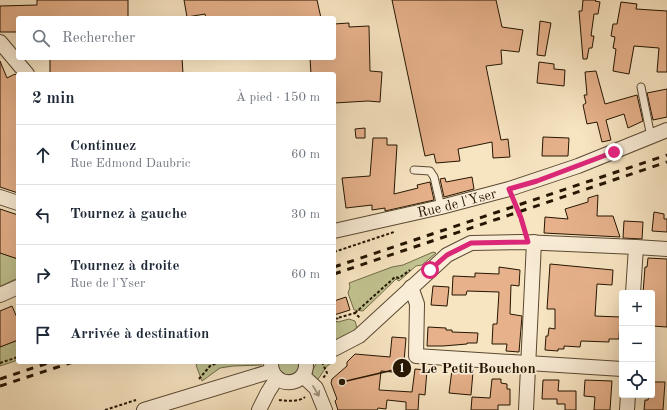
<!DOCTYPE html>
<html lang="fr">
<meta charset="utf-8">
<style>
:root{--surface:#fff;--page:#f2f2f3;--text:#1f2937;--muted:#747a83;--line:#e0e1e3}
body{margin:0;font-family:"Old Standard TT",serif;background:var(--page);color:var(--text)}
.controls{position:absolute;right:12px;bottom:12px;display:grid;overflow:hidden;border-radius:4px;box-shadow:0 4px 16px #0002}
.controls button{width:36px;height:36px;display:grid;place-items:center;padding:0;border:0;border-bottom:1px solid var(--line);background:var(--surface);color:var(--text);font:20px sans-serif}
.stop{position:absolute;width:12px;height:12px;margin:-9px;border:3px solid #db2777;border-radius:50%;background:#fff}
.stop.end{background:#db2777;border-color:#fff;box-shadow:0 1px 4px #0008}
.list{margin:0;padding:0;list-style:none}
h2{display:flex;justify-content:space-between;align-items:center;height:52px;margin:0;padding:0 16px;font-size:17px}
h2 small{font-size:13px;font-weight:400;color:var(--muted)}
.list li{display:grid;grid-template-columns:26px 1fr auto;gap:12px;align-items:center;box-sizing:border-box;height:60px;padding:0 16px;border-top:1px solid var(--line)}
.list b{display:block;font-size:15px;white-space:nowrap}
.list p{margin:0;font-size:13px;white-space:nowrap;color:var(--muted)}
.list em{font-size:13px;font-style:normal;color:var(--muted)}
.icon{flex:none;width:22px;height:22px;fill:none;stroke:currentColor;stroke-width:2;stroke-linecap:round;stroke-linejoin:round}
.map{position:relative;flex:none;width:667px;height:410px;overflow:hidden}
.search{position:absolute;background:var(--surface);box-shadow:0 4px 16px #0002;left:16px;top:16px;width:320px;height:44px;display:flex;align-items:center;gap:10px;box-sizing:border-box;padding:0 14px;border-radius:4px;color:var(--muted);font-size:15px}
.panel{position:absolute;background:var(--surface);box-shadow:0 4px 16px #0002;left:16px;top:72px;width:320px;height:292px;border-radius:4px}
.map>svg:first-child{display:block}
.green{fill:#c1c390;stroke:#736c48}
.building{fill:#e6b18b;stroke:#251501}
.lines{fill:none;stroke-linecap:round;stroke-linejoin:round}
.service-casing{stroke:#5a4931;stroke-width:9}
.minor-casing{stroke:#5a4931;stroke-width:16}
.path{stroke:#251501;stroke-width:2;stroke-dasharray:3 2;stroke-linecap:butt}
.service{stroke:#faedd7;stroke-width:7}
.minor{stroke:#faedd7;stroke-width:14}
.rail{stroke:#251501;stroke-width:3;stroke-dasharray:7 7;stroke-linecap:butt}
.oneway{stroke:#9a8c77}
.route{stroke:#db2777;stroke-width:5}
.labels{text-anchor:middle;stroke-width:3.5;stroke-linejoin:round;paint-order:stroke}
.street-label{font-size:14px;fill:#251501;stroke:#faedd7}
.leader{fill:none;stroke:#251501;stroke-width:1.5}
.callout-dot{fill:#251501;stroke:#faedd7;stroke-width:1.5}
.mark-label{font-size:12px;text-anchor:middle;font-weight:bold;fill:#fff}
.callout-label{font-size:15px;text-anchor:middle;font-weight:bold;fill:#251501;stroke:#faedd7;stroke-width:3.5;stroke-linejoin:round;paint-order:stroke}
</style>
<div class="map">
<svg width="667" height="410" viewBox="0 0 667 410">
<rect width="100%" height="100%" fill="#f7e4c1"/>
<filter id="stains"><feTurbulence type="fractalNoise" baseFrequency=".005" numOctaves="4"/><feColorMatrix values="0 0 0 0 .2 0 0 0 0 .09 0 0 0 0 .02 0 0 0 .5 -.17"/></filter>
<radialGradient id="worn" r=".72"><stop offset=".6" stop-color="#630" stop-opacity="0"/><stop offset="1" stop-color="#630" stop-opacity=".3"/></radialGradient>
<!-- green -->
<g class="green">
<path d="M433 252 436 253 422 265 416 266 399 281 396 279 363 311 354 310 348 293 350 287 349 283 392 267 403 265Z"/>
<path d="M1 253 18 259V278L1 286 0 284V254Z"/>
<path d="M349 319 355 321 357 328C351 337 345 341 334 339V321L338 322Z"/>
<path d="M18 340V360L0 366V347Z"/>
<path d="M206 362H263L261 365 233 366 220 368 202 381 196 365 198 363Z"/>
<path d="M278 362H299V368L294 374 285 375 279 370Z"/>
<path d="M317 362H333L327 366 316 382 312 377V371Z"/>
</g>
<!-- building -->
<g class="building">
<path d="M37 0H128V18H18V32H0V6L37 5Z"/>
<path d="M184 0H317L321 18H206L205 14 187 17Z"/>
<path d="M392 0H496L502 27 523 30 519 52 501 50 502 64 486 66 501 140 508 139 510 157 493 158 492 142 458 149 460 161 436 163 434 154 425 156Z"/>
<path d="M583 0H596L595 1 600 2 598 14H594L591 36H594L592 48H589L587 59H583L579 11H582Z"/>
<path d="M621 2 637 4 636 9 667 11V72H657L659 48 634 46 629 74 613 71 616 49 613 48 615 37 611 36 613 24H617Z"/>
<path d="M540 21 551 23 545 56 537 55Z"/>
<path d="M349 23V27L369 26 370 71 382 72 380 102 368 101 334 103V74H311L310 58H334V24Z"/>
<path d="M50 58H182L183 74H50Z"/>
<path d="M0 61 7 78 15 74 18 77V193L0 187Z"/>
<path d="M539 62 554 64V69L565 70 564 86 537 83Z"/>
<path d="M596 71 605 104 637 95 643 121 628 128 624 114 606 120 611 140 602 142 597 122 587 124 583 105 586 103 584 95H587L585 72Z"/>
<path d="M667 89V117L653 120 647 93Z"/>
<path d="M365 128V138H356L355 129Z"/>
<path d="M543 137 569 138 568 156H542Z"/>
<path d="M373 138H387V145H397L394 194 418 188 417 185 430 182 434 200 385 211V208L372 210V205L346 208 342 178 370 176Z"/>
<path d="M472 177 474 189 444 197 440 179 445 178 446 182Z"/>
<path d="M598 195 597 216H613L620 237 544 233 545 217 568 219 565 209 588 202V198Z"/>
<path d="M0 209 18 215V259L0 253Z"/>
<path d="M654 212 664 214V219H667V232L652 231Z"/>
<path d="M624 221 643 222 642 239 623 238Z"/>
<path d="M648 258 667 259V327L652 326V293H643L645 267H647Z"/>
<path d="M550 264 613 270 612 285 597 284 595 316 620 317 619 339H609V342L581 341 580 347 564 346V349H558V351L545 350 546 336H548L549 328 555 329V309H547Z"/>
<path d="M499 267 520 270 519 286 511 285 510 314 522 316 519 352 506 351 507 344H492L493 324H497L499 292 467 291 466 295H452L453 276 475 277V273L499 274Z"/>
<path d="M433 286 449 287 447 306 431 305Z"/>
<path d="M346 297 350 310 334 315V301Z"/>
<path d="M12 306 18 320V340L0 347V311Z"/>
<path d="M428 327 446 328V330H452V332L478 333 477 343H467V344L443 346H427Z"/>
<path d="M392 337 406 338 403 373 381 371 379 390 412 392 415 369 427 370 425 395 419 394 418 410H406V402L387 400 386 409 378 408 377 410H338L335 401 337 399 331 383 332 379 347 366V362L355 354 390 357Z"/>
<path d="M452 370 473 372 471 395 449 393Z"/>
<path d="M492 379H501V383L507 384V389H510V405H498V410H471L472 397 490 398Z"/>
<path d="M543 380H559L558 391H576V410H565V404H557V399H542Z"/>
<path d="M585 380 612 381 610 410H594L595 397 584 396Z"/>
<path d="M652 382H665L663 410H644L645 400H648L649 395H652Z"/>
</g>
<g class="lines">
<defs>
<g id="service">
<path d="M641 87 651 137"/>
<path d="M414 170 430 171 434 177 441 207"/>
</g>
<g id="minor">
<path d="M0 42 27 74"/>
<path d="M0 197 18 203"/>
<path id="s1" d="M334 231 441 207 509 189 578 166 667 130"/>
<path d="M411 287 417 304 416 356 622 369"/>
<path d="M633 293 636 247"/>
<path d="M0 295 18 287"/>
<path d="M334 349 359 336 447 255 471 243 522 242 636 247 667 249"/>
<path d="M271 362C270 389 308 389 306 362"/>
<path d="M303 376 316 388 325 410"/>
<path d="M144 410 272 371"/>
<path d="M259 410 268 392 277 378"/>
<path d="M526 410 534 242"/>
<path d="M627 410 628 395"/>
</g>
</defs>
<!-- service casing -->
<use href="#service" class="service-casing"/>
<!-- minor casing -->
<use href="#minor" class="minor-casing"/>
<!-- path -->
<g class="path">
<path d="M513 200 524 230"/>
<path d="M334 252 394 232"/>
<path d="M355 313 395 277 399 278 410 270"/>
<path d="M334 319 355 313 360 318"/>
<path d="M334 323 338 318"/>
<path d="M322 362 327 373 323 378"/>
<path d="M0 363 18 357"/>
<path d="M199 379 210 366 219 362"/>
<path d="M279 400C287 401 299 402 305 397"/>
<path d="M105 410 136 400"/>
</g>
<!-- service -->
<use href="#service" class="service"/>
<!-- minor -->
<use href="#minor" class="minor"/>
<!-- rail -->
<g class="rail">
<path d="M334 267 667 155"/>
<path d="M334 274 667 162"/>
<path d="M0 379 51 362"/>
<path d="M0 386 73 362"/>
</g>
</g>
<!-- one-way arrows -->
<defs><path id="oneway-shaft" d="M-6 0H5M1.5-3L5.5 0L1.5 3" fill="none" stroke-width="1.6" stroke-linecap="round" stroke-linejoin="round"/></defs>
<use class="oneway" href="#oneway-shaft" transform="translate(316 391) rotate(59)"/>
<g class="lines">
<!-- route -->
<path class="route" d="M430 270 447 255 471 243 528 242 521 218 509 189 537 181 614 152"/>
</g>
<g class="labels">
<!-- street labels -->
<g class="street-label">
<text dy="5" stroke="none"><textPath href="#s1" startOffset="126">Rue de l'Yser</textPath></text>
</g>
</g>
<!-- callouts -->
<path class="leader" d="M342 382L402 368"/>
<g class="callout-dot">
<circle cx="342" cy="382" r="4"/>
<circle cx="402" cy="368" r="10"/>
</g>
<g class="mark-label">
<text x="402" y="372">1</text>
</g>
<g class="callout-label">
<text x="478" y="373">Le Petit Bouchon</text>
</g>
<rect width="100%" height="100%" filter="url(#stains)"/>
<rect width="100%" height="100%" fill="url(#worn)"/>
</svg>
<div class="controls">
<button>+</button>
<button>−</button>
<button><svg class="icon" aria-label="locate" viewBox="0 0 24 24"><circle cx="12" cy="12" r="6"/><path d="M12 2v4M12 18v4M2 12h4M18 12h4"/></svg></button>
</div>
<div class="stop" style="left:430px;top:270px"></div>
<div class="stop end" style="left:614px;top:152px"></div>
<div class="search"><svg class="icon" aria-label="search" viewBox="0 0 24 24"><circle cx="10" cy="10" r="6"/><path d="M15 15l6 6"/></svg>Rechercher</div>
<section class="panel">
<h2>2 min<small>À pied · 150 m</small></h2>
<ul class="list">
<li><svg class="icon" aria-label="ahead" viewBox="0 0 24 24"><path d="M12 20V5M6 11l6-6 6 6"/></svg><div><b>Continuez</b><p>Rue Edmond Daubric</p></div><em>60 m</em></li>
<li><svg class="icon" aria-label="left" viewBox="0 0 24 24"><path d="M17 20v-9H6M10 6l-5 5 5 5"/></svg><div><b>Tournez à gauche</b></div><em>30 m</em></li>
<li><svg class="icon" aria-label="right" viewBox="0 0 24 24"><path d="M7 20v-9h11M14 6l5 5-5 5"/></svg><div><b>Tournez à droite</b><p>Rue de l'Yser</p></div><em>60 m</em></li>
<li><svg class="icon" aria-label="arrive" viewBox="0 0 24 24"><path d="M6 21V4h12l-3 4 3 4H6"/></svg><div><b>Arrivée à destination</b></div></li>
</ul>
</section>
</div>
